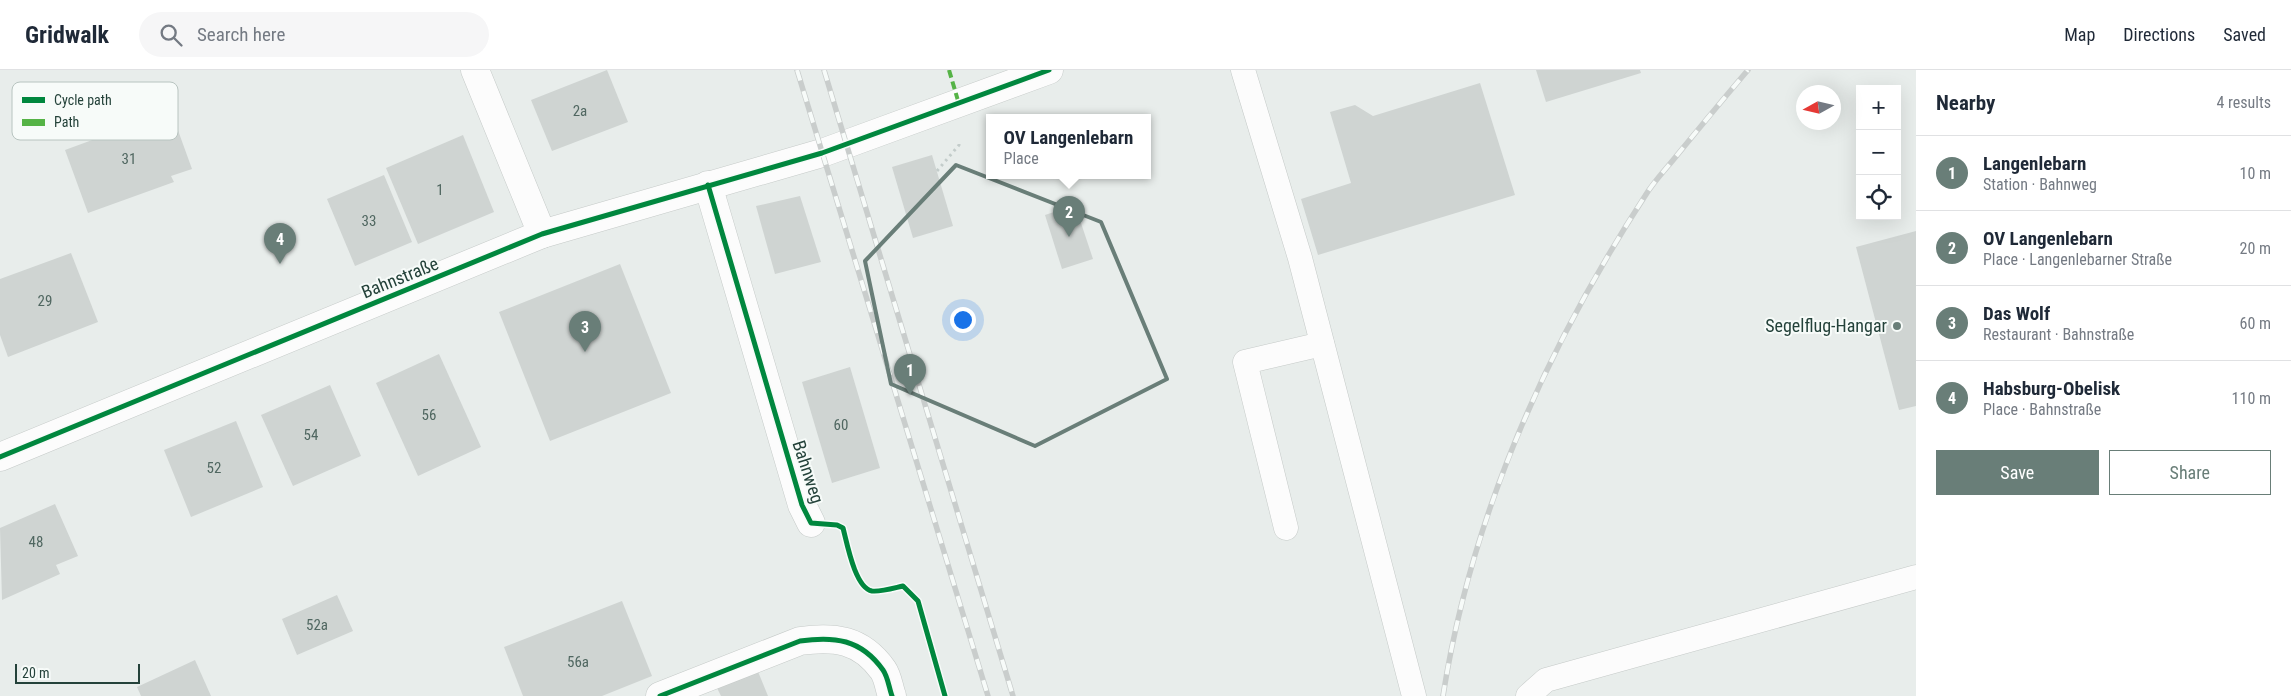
<!DOCTYPE html>
<meta charset="utf-8">
<style>
:root{--surface:#fff;--page:#f6f6f7;--text:#1f2937;--muted:#747a83;--line:#e0e1e3;--accent:#697e78}
body{margin:0;font-family:"Roboto Condensed",sans-serif;background:var(--page);color:var(--text)}
.controls{position:absolute;right:15px;top:15px;display:grid;overflow:hidden;border-radius:0px;box-shadow:0 5px 20px #0002}
.controls button{width:45px;height:45px;display:grid;place-items:center;padding:0;border:0;border-bottom:1px solid var(--line);background:var(--surface);color:var(--text);font:25px sans-serif}
.compass{position:absolute;left:1796px;top:15px;width:45px;height:45px;border-radius:50%;background:var(--surface);box-shadow:0 5px 20px #0002;rotate:262deg}
.scale{position:absolute;left:15px;bottom:12px;width:125px;box-sizing:border-box;padding-left:5px;border:2px solid #24423a;border-top:0;font-size:14px;line-height:18px;white-space:nowrap;color:#24423a;-webkit-text-stroke:4px #f7fbf9;paint-order:stroke}
.you{position:absolute;left:962px;top:249px;width:18px;height:18px;margin:-12px;border:4px solid #fff;border-radius:50%;background:#1a73e8;box-shadow:0 0 0 8px #1a73e833}
.badge{display:grid;place-items:center;width:32px;height:32px;border-radius:50%;background:var(--accent);color:#fff;font-size:16px;font-weight:700}
.pin{position:absolute;translate:-50% -41px;filter:drop-shadow(0 1px 2px #0008)}
.pin::after{content:'';position:absolute;top:26px;width:18px;height:15px;background:inherit;clip-path:polygon(0 0,100% 0,50% 100%)}
.popup{position:absolute;left:986px;top:44px;width:165px;height:65px;box-sizing:border-box;display:grid;place-content:center;border-radius:0px;background:var(--surface);filter:drop-shadow(0 1px 4px #0005);font-size:16px;white-space:nowrap;color:var(--muted)}
.popup b{font-size:19px;color:var(--text)}
.popup::after{content:'';position:absolute;left:50%;top:100%;margin-left:-10px;border:10px solid transparent;border-top-color:var(--surface)}
.list{margin:0;padding:0;list-style:none}
h2{display:flex;justify-content:space-between;align-items:center;height:65px;margin:0;padding:0 20px;font-size:21px}
h2 small{font-size:16px;font-weight:400;color:var(--muted)}
.list li{display:grid;grid-template-columns:32px 1fr auto;gap:15px;align-items:center;box-sizing:border-box;height:75px;padding:0 20px;border-top:1px solid var(--line)}
.list b{display:block;font-size:19px;white-space:nowrap}
.list p{margin:0;font-size:16px;white-space:nowrap;color:var(--muted)}
.list em{font-size:16px;font-style:normal;color:var(--muted)}
.actions{display:flex;gap:10px;padding:15px 20px}
.actions a{flex:1;padding:11px 0;border:1px solid var(--accent);border-radius:0px;text-align:center;font-size:18px;color:var(--accent)}
.actions .main{background:var(--accent);color:#fff}
.icon{flex:none;width:28px;height:28px;fill:none;stroke:currentColor;stroke-width:2;stroke-linecap:round;stroke-linejoin:round}
.map{position:relative;flex:none;width:1916px;height:626px;overflow:hidden}
header{display:flex;align-items:center;gap:30px;box-sizing:border-box;height:70px;padding:0 25px;background:var(--surface);border-bottom:1px solid var(--line)}
header strong{font-size:24px}
nav{display:flex;gap:28px;margin-inline-start:auto;font-size:18px}
.search{width:350px;height:45px;background:var(--page);display:flex;align-items:center;gap:12px;box-sizing:border-box;padding:0 18px;border-radius:28px;color:var(--muted);font-size:19px}
main{display:flex}
aside{flex:1;background:var(--surface)}
.map>svg:first-child{display:block}
.building{fill:#cfd4d2}
.lines{fill:none;stroke-linecap:round;stroke-linejoin:round}
.service-casing{stroke:#c5cac8;stroke-width:25}
.minor-casing{stroke:#c5cac8;stroke-width:29}
.tertiary-casing{stroke:#c5cac8;stroke-width:29}
.path{stroke:#c3ccca;stroke-width:3;stroke-dasharray:2.5 4;stroke-linecap:butt}
.service{stroke:#fcfcfc;stroke-width:24}
.minor{stroke:#fcfcfc;stroke-width:28}
.tertiary{stroke:#fcfcfc;stroke-width:28}
.rail-casing{stroke:#c9cdcc;stroke-width:5.5}
.rail{stroke:#f7fbf9;stroke-width:4;stroke-dasharray:11;stroke-linecap:butt}
.quiet{stroke:#55b346;stroke-width:4;stroke-dasharray:8 4;stroke-linecap:butt}
.cycleway-casing{stroke:#f7fbf9;stroke-width:8}
.cycleway{stroke:#00873e;stroke-width:5}
.marked{fill:none;stroke:#697e78;stroke-width:4;stroke-linejoin:round}
.poi-dot{fill:#697e78;stroke:#f7fbf9;stroke-width:2}
.labels{text-anchor:middle;stroke-width:4;stroke-linejoin:round;paint-order:stroke}
.number-label{font-size:15px;fill:#506761}
.street-label{font-size:18px;fill:#24423a;stroke:#f7fbf9}
.poi-label{font-size:18px;fill:#24423a;stroke:#f7fbf9;text-anchor:end}
.key{fill:#f7fbf9;stroke:#b8c4c0;stroke-width:1}
.key-label{font-size:14px;fill:#24423a}
</style>
<header>
<strong>Gridwalk</strong>
<div class="search"><svg class="icon" aria-label="search" viewBox="0 0 24 24"><circle cx="10" cy="10" r="6"/><path d="M15 15l6 6"/></svg>Search here</div>
<nav><a>Map</a><a>Directions</a><a>Saved</a></nav>
</header>
<main>
<div class="map">
<svg width="1916" height="626" viewBox="0 0 1916 626">
<rect width="100%" height="100%" fill="#e8edeb"/>
<!-- building -->
<g class="building">
<path d="M607 0 628 52 552 81 531 30Z"/>
<path d="M1536 0H1640L1641 3 1546 32Z"/>
<path d="M1480 13 1515 125 1318 185 1301 129 1351 113 1330 42 1355 35 1373 46Z"/>
<path d="M171 41 192 99 171 106 174 112 88 143 65 80Z"/>
<path d="M463 65 494 142 418 174 386 98Z"/>
<path d="M932 85 953 156 913 168 892 97Z"/>
<path d="M384 105 412 172 355 196 327 129Z"/>
<path d="M800 126 821 192 775 204 756 136Z"/>
<path d="M1075 135 1093 189 1062 199 1045 145Z"/>
<path d="M1916 161V336L1899 340 1856 177Z"/>
<path d="M71 183 98 252 8 287 0 265V209Z"/>
<path d="M620 194 671 323 550 371 499 242Z"/>
<path d="M439 284 481 377 418 406 376 313Z"/>
<path d="M850 297 880 398 832 413 802 312Z"/>
<path d="M330 315 361 386 293 416 261 345Z"/>
<path d="M236 351 263 417 191 447 164 380Z"/>
<path d="M55 434 78 486 56 495 60 504 2 530 0 458Z"/>
<path d="M337 525 353 561 297 585 282 549Z"/>
<path d="M622 531 652 606 602 626H523L504 577Z"/>
<path d="M195 590 211 626H141L137 617Z"/>
<path d="M757 599 768 626H721L716 616Z"/>
</g>
<g class="lines">
<defs>
<g id="service">
<path d="M1243 0 1300 188 1414 626"/>
<path d="M1286 458 1245 292 1322 274"/>
<path d="M1528 626 1546 610 1916 507"/>
</g>
<g id="minor">
<path d="M475 0 542 164"/>
<path d="M708 115 802 435 811 453"/>
<path d="M660 626 800 571C834 566 861 569 883 600 888 607 889 618 892 626"/>
</g>
<path id="tertiary" d="M0 387 542 164 822 83 1049 0"/>
</defs>
<!-- service casing -->
<use href="#service" class="service-casing"/>
<!-- minor casing -->
<use href="#minor" class="minor-casing"/>
<!-- tertiary casing -->
<use href="#tertiary" class="tertiary-casing"/>
<!-- path -->
<path class="path" d="M937 101 959 75V72"/>
<!-- service -->
<use href="#service" class="service"/>
<!-- minor -->
<use href="#minor" class="minor"/>
<!-- tertiary -->
<use href="#tertiary" class="tertiary"/>
<defs>
<g id="rail">
<path d="M797 0 988 626"/>
<path d="M824 0 1013 626"/>
<path d="M1443 626C1471 447 1547 277 1645 126 1654 111 1667 98 1678 84 1701 56 1724 28 1748 0"/>
</g>
</defs>
<!-- rail casing -->
<use href="#rail" class="rail-casing"/>
<!-- rail -->
<use href="#rail" class="rail"/>
<!-- quiet -->
<path class="quiet" d="M949 0 959 34"/>
<defs>
<g id="cycleway">
<path d="M708 115 802 435 811 453 837 455 843 458C847 473 855 518 872 521 881 522 894 518 903 516L918 531 945 626"/>
<path d="M0 387 542 164 822 83 1049 0"/>
<path d="M660 626 800 571C834 566 861 569 883 600 888 607 889 618 892 626"/>
</g>
</defs>
<!-- cycleway casing -->
<use href="#cycleway" class="cycleway-casing"/>
<!-- cycleway -->
<use href="#cycleway" class="cycleway"/>
</g>
<!-- marked area -->
<path class="marked" d="M956 95 1101 152 1167 309 1035 376 891 314 865 191Z"/>
<!-- markers -->
<circle class="poi-dot" cx="1897" cy="256" r="5"/>
<g class="labels">
<!-- number labels -->
<g class="number-label">
<text x="580" y="46">2a</text>
<text x="129" y="94">31</text>
<text x="440" y="125">1</text>
<text x="369" y="156">33</text>
<text x="45" y="236">29</text>
<text x="429" y="350">56</text>
<text x="841" y="360">60</text>
<text x="311" y="370">54</text>
<text x="214" y="403">52</text>
<text x="36" y="477">48</text>
<text x="317" y="560">52a</text>
<text x="578" y="597">56a</text>
</g>
<!-- street labels -->
<g class="street-label">
<text transform="translate(400 208) rotate(-22)" y="6">Bahnstraße</text>
<text transform="translate(808 402) rotate(72)" y="6">Bahnweg</text>
</g>
<!-- poi labels -->
<g class="poi-label">
<text x="1887" y="262">Segelflug-Hangar</text>
</g>
</g>
<!-- legend -->
<rect x="12" y="12" width="166" height="58" rx="8" class="key"/>
<rect x="22" y="27" width="23" height="6" fill="#00873e"/>
<rect x="22" y="49" width="23" height="7" fill="#55b346"/>
<g class="key-label">
<text x="54" y="35">Cycle path</text>
<text x="54" y="57">Path</text>
</g>
</svg>
<div class="controls">
<button>+</button>
<button>−</button>
<button><svg class="icon" aria-label="locate" viewBox="0 0 24 24"><circle cx="12" cy="12" r="6"/><path d="M12 2v4M12 18v4M2 12h4M18 12h4"/></svg></button>
</div>
<svg class="compass" viewBox="-18 -18 36 36"><path d="M0-13l5 13h-10z" fill="#e53935"/><path d="M0 13l5-13h-10z" fill="#747a83"/></svg>
<div class="scale">20 m</div>
<div class="you"></div>
<div class="pin badge" style="left:910px;top:325px">1</div>
<div class="pin badge" style="left:1069px;top:167px">2</div>
<div class="popup"><b>OV Langenlebarn</b>Place</div>
<div class="pin badge" style="left:585px;top:282px">3</div>
<div class="pin badge" style="left:280px;top:194px">4</div>
</div>
<aside>
<h2>Nearby<small>4 results</small></h2>
<ul class="list">
<li><span class="badge">1</span><div><b>Langenlebarn</b><p>Station · Bahnweg</p></div><em>10 m</em></li>
<li><span class="badge">2</span><div><b>OV Langenlebarn</b><p>Place · Langenlebarner Straße</p></div><em>20 m</em></li>
<li><span class="badge">3</span><div><b>Das Wolf</b><p>Restaurant · Bahnstraße</p></div><em>60 m</em></li>
<li><span class="badge">4</span><div><b>Habsburg-Obelisk</b><p>Place · Bahnstraße</p></div><em>110 m</em></li>
</ul>
<div class="actions"><a class="main">Save</a><a>Share</a></div>
</aside>
</main>
